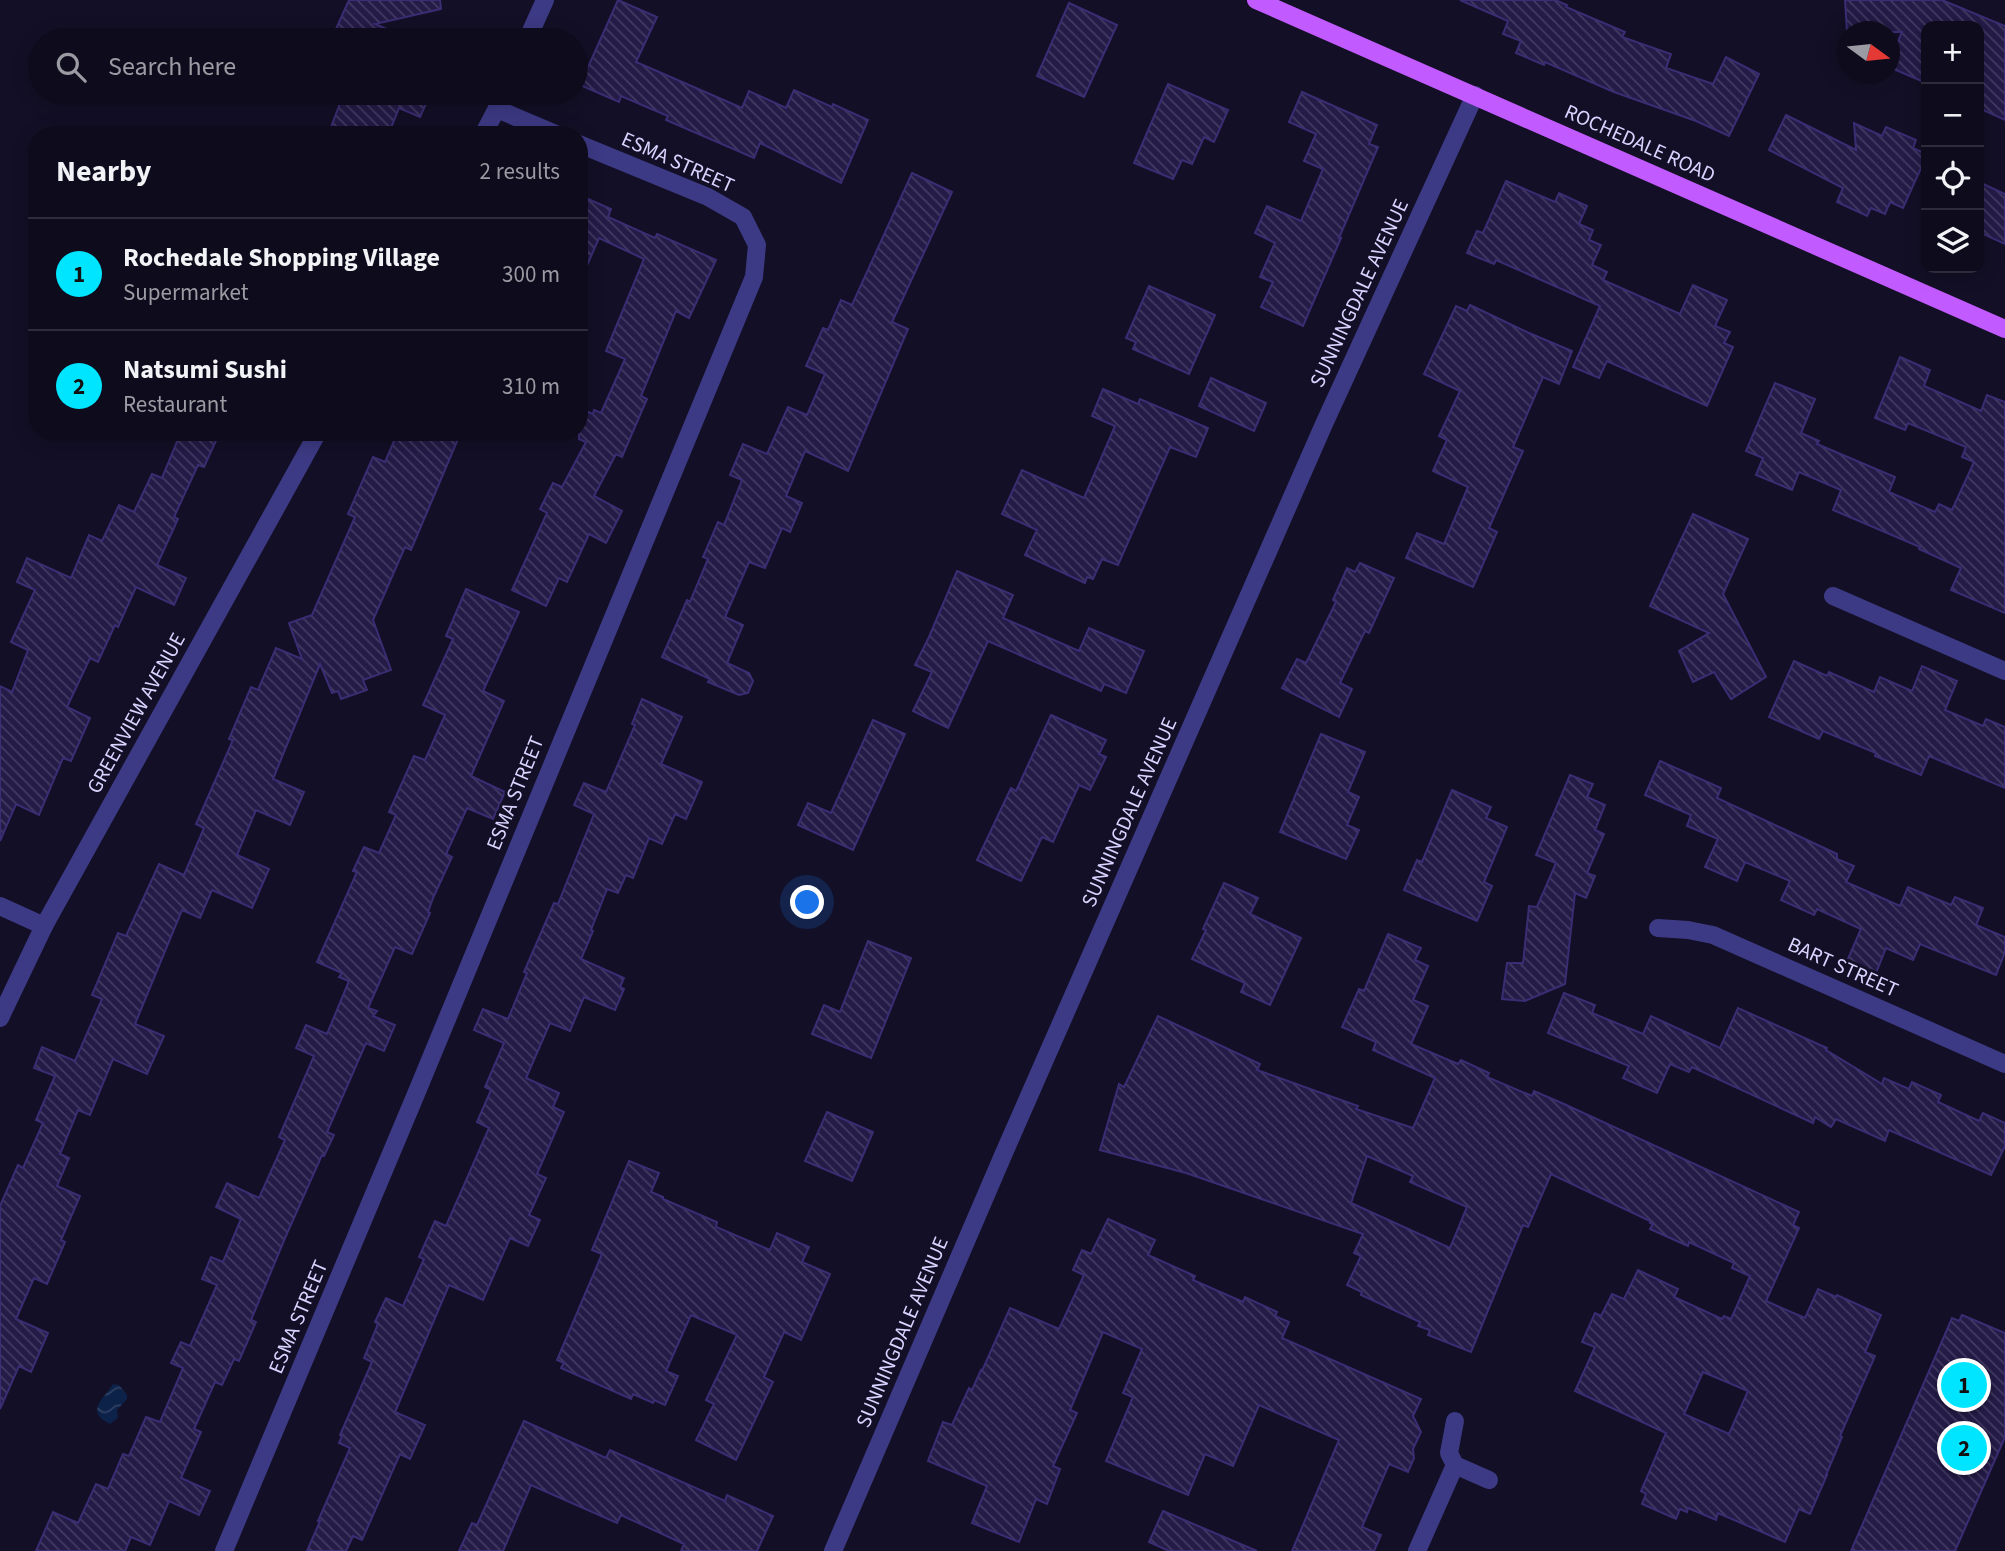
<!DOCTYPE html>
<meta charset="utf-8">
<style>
:root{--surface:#0e0b1c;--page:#171425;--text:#f1f3f6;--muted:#9b9ba3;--line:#2e2b3b;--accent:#00e5ff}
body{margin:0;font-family:"Source Sans 3",sans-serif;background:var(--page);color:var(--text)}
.controls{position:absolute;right:21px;top:21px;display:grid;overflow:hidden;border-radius:14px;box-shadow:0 4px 18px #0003}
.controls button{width:63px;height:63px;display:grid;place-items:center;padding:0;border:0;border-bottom:2px solid var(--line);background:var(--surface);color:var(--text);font:35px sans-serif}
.compass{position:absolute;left:1837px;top:21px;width:63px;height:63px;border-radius:50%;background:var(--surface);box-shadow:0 4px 18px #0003;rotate:105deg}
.you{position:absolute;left:808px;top:903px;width:24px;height:24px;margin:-18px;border:5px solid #fff;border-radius:50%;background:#1a73e8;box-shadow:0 0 0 10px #1a73e833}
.badge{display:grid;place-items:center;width:46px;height:46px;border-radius:50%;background:var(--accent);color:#111;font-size:23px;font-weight:700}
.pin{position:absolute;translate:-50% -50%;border:4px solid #fff;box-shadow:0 2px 7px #0006}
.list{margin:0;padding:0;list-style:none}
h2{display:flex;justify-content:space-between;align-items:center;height:91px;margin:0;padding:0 28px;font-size:30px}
h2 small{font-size:23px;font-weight:400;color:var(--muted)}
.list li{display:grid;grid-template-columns:46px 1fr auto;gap:21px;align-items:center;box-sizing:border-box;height:112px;padding:0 28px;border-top:2px solid var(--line)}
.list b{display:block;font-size:26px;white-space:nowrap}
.list p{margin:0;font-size:23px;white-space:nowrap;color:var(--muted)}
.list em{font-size:23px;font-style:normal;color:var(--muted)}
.icon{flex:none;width:38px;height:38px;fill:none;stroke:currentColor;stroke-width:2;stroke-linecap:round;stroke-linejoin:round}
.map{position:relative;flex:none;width:2005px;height:1551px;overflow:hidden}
.search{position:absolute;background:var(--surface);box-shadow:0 4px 18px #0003;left:28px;top:28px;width:560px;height:77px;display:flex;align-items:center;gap:18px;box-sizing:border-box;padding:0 24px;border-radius:38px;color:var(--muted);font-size:26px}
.panel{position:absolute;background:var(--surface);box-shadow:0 4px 18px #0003;left:28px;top:126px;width:560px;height:315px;border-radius:28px}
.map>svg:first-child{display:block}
.water{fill:url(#water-waves)}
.building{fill:url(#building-back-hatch);stroke:#3b2d73;stroke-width:2;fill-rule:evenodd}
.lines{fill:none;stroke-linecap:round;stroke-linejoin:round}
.minor{stroke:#3d3a85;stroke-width:18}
.major{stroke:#c25bff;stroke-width:18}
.labels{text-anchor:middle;stroke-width:6;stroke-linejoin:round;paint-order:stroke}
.street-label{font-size:21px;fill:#d9d4ff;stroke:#130f26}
</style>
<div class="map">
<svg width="2005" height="1551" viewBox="0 0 2005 1551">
<defs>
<pattern id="water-waves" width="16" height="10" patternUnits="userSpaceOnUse" patternTransform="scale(1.75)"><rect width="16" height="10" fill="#0c2248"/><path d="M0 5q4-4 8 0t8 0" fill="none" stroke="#2f4163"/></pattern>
<pattern id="building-back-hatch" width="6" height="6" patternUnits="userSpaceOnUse" patternTransform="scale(1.75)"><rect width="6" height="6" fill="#241b47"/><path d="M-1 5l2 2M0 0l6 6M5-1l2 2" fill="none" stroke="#433b63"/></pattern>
</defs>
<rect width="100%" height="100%" fill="#130f26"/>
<!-- water -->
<path class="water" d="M113 1384 119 1385 127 1395V1399L117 1410 118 1418 110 1424C84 1411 104 1399 113 1384Z"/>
<!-- building -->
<g class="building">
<path d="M349 0H440L441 9 375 24 412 40H331Z"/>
<path d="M618 0 657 17 636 62 742 108 749 91 786 108 794 90 832 107 833 104 868 120 841 183 760 143 754 158 666 120 668 116 621 96 619 102 580 85Z"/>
<path d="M1460 0H1555L1567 5 1566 7 1625 32 1622 37 1671 54 1666 68 1713 84 1726 57 1759 74 1729 136 1696 121 1614 92 1545 62 1544 65 1516 53 1521 41 1503 34 1508 21Z"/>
<path d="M1845 0H1942L2005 26V120L1979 108V26H1926V83L1889 67V63L1902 32H1847Z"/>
<path d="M1069 3 1117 25 1084 97 1037 76Z"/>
<path d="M1168 84 1228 110 1214 142 1204 137 1192 164 1182 160 1173 179 1134 163Z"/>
<path d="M1302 92 1377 125 1369 144 1378 147 1339 238H1341L1303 326 1261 307 1273 282 1260 277 1275 243 1255 233 1267 206 1301 221 1323 169 1304 161 1316 134 1289 122Z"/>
<path d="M344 93H431L420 117 399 108 388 135H328Z"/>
<path d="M1786 115 1856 150 1854 123 1882 136 1886 127 1916 140 1913 148 1926 154V157L1903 208 1890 202 1885 214 1871 208 1867 216 1837 202 1843 188 1769 150Z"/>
<path d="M912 173 952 192 892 322 908 329 848 471 805 451 786 496 802 503 790 532 782 528 765 568 749 562 725 617 743 625 727 663 749 673 753 681 748 693 739 695 708 682 710 679 662 657 687 600 690 602 708 559 703 557 718 522 724 525 742 480 730 475 743 444 767 454 788 407 807 415 825 374 806 366 823 328 828 330 841 300 852 305Z"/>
<path d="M1506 181 1555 202 1559 193 1587 206 1579 224 1593 230 1589 240 1601 245 1592 265 1607 272 1603 280 1680 314 1693 285 1727 300 1715 326 1730 332 1724 343 1733 347 1707 406 1607 361 1599 378 1573 367 1600 306 1496 260 1494 264 1467 253 1477 231 1483 233Z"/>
<path d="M1979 182 2005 194V244L1979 232Z"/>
<path d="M579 195 611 209 608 217 655 238 657 234 716 260 689 318 676 311 641 396 647 399 622 457 616 454 594 496 622 511 606 543 589 534 567 582 559 578 546 606 512 590 547 513 540 509 553 483 562 487 586 442 579 439V408L593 414 594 410 601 413 625 359 606 351 644 259 599 238 579 284Z"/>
<path d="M1149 286 1215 315 1189 374 1133 349 1136 342 1126 338Z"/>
<path d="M1470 305 1529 333 1572 351 1559 384 1543 377 1513 447 1523 451 1489 528 1497 532 1473 587 1406 558 1417 533 1444 544 1468 487 1433 471 1447 440 1439 436 1460 391 1424 374 1456 306 1467 311Z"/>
<path d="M1900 357 1930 370 1924 386 1981 411 1987 395 2005 402V613L1951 590 1961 568 1919 549 1920 547 1833 510 1841 490 1799 472 1792 490 1756 475 1763 458 1746 451 1775 383 1815 399 1801 433 1819 441 1817 444 1895 477 1889 492 1935 512 1939 504 1952 510 1974 462 1962 457 1966 447 1908 423 1905 430 1875 418Z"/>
<path d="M1211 378 1266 403 1254 431 1199 406Z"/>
<path d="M1103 389 1138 404 1140 399 1208 428 1196 457 1170 447 1118 565 1102 559 1093 579 1087 577 1085 583 1025 555 1037 530 1002 514 1022 470 1084 498 1115 426 1092 416Z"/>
<path d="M181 432H220L204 467 198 465 174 517 178 519 157 565 186 578 174 605 136 587 118 627 115 625 98 662 90 658 67 707 90 718 71 761 63 758 39 815 16 804 0 841V686L12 692 28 650 11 642 35 590 17 582 27 558 71 578 89 535 102 541 119 505 134 512 152 474 162 478Z"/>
<path d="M398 432H461L411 550 405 547 373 620 391 670 363 680 367 690 341 699 338 691 332 693 320 664 273 779 304 792 290 825 256 810 237 855 269 869 252 908 212 890 200 918 182 910 135 1024 164 1036 147 1074 113 1059 90 1115 78 1110 60 1154 69 1158 57 1186 80 1196 61 1240 65 1242 47 1284 34 1278 16 1319 48 1333 31 1372 19 1366 0 1409V1206L18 1165 23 1168 43 1123 36 1120 55 1076 34 1068 42 1047 75 1061 102 999 92 995 118 933 126 936 159 864 184 875 204 828 196 824 233 740 229 739 251 687 258 690 276 648 302 659 289 623 312 615 355 517 348 514 373 457 385 462Z"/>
<path d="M1693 514 1748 539 1723 594 1766 677 1731 699 1714 672 1693 682 1679 651 1709 633 1650 606Z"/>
<path d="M1360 563 1394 578 1369 633 1365 631 1340 683 1352 689 1339 717 1282 688 1297 659 1306 663 1336 602 1333 600 1347 568 1355 572Z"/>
<path d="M957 571 1013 595 1003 618 1079 651 1089 628 1144 651 1126 693 1104 684 1101 691 988 641 948 728 913 711 932 672 915 665 929 637Z"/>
<path d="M466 589 519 612 483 691 504 701 471 776 505 792 493 819 467 808 446 854 452 857 433 898 428 912 430 913 412 954 395 947 368 1008 377 1011 373 1016 395 1025 384 1051 366 1043 327 1132 334 1135 324 1156 322 1155 285 1238 251 1320 256 1322 239 1361 234 1359 222 1385 215 1382 194 1429 201 1432 181 1478 210 1491 199 1515 169 1501 150 1545 131 1537 125 1551H36L53 1512 78 1523 96 1484 108 1489 123 1454 129 1456 146 1417 160 1422 183 1368 171 1363 181 1342 190 1346 217 1285 202 1279 211 1257 223 1262 241 1219 216 1207 227 1183 259 1198 285 1140 279 1137 314 1056 296 1048 306 1025 327 1034 349 981 339 977 342 973 317 962 357 872 353 871 364 847 379 853 396 815 389 812 414 756 425 760 445 715 423 705 453 639 446 636Z"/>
<path d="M1794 661 1827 676 1829 672 1874 692 1880 677 1912 691 1922 666 1957 681 1945 710 1983 726 1986 719 2005 727V788L1929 756 1921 775 1875 756 1876 753 1823 731 1819 739 1769 717Z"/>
<path d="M642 699 682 717 661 764 702 782 686 819 675 814 662 844 649 838 633 878 626 875 618 893 607 889 591 930 593 931 581 959 624 978 620 987 624 989 615 1010 584 997 570 1031 550 1023 526 1078 559 1093 553 1107 564 1112 537 1174 546 1178 529 1215 540 1220 528 1246 510 1238 483 1300 449 1285 395 1412 425 1425 410 1459 400 1454 362 1540 353 1536 346 1551H307L320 1521H318L350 1448 339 1443 342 1436 340 1435 372 1362 364 1358 378 1324 375 1322 386 1298 403 1306 424 1259 419 1257 435 1221 446 1226 489 1128 477 1122 491 1090 485 1087 504 1043 474 1030 483 1009 508 1019 527 973 524 972 554 903 558 904 594 814 574 805 584 783 606 792 635 725 632 724Z"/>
<path d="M1051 715 1106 740 1099 754 1106 757 1090 790 1079 785 1053 842 1042 837 1021 881 977 860 1011 788 1016 791Z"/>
<path d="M873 720 905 734 853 850 798 825 808 803 831 813Z"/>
<path d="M1321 734 1365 752 1348 792 1359 797 1347 825 1359 830 1346 859 1280 832Z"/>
<path d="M1660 761 1721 788 1717 798 1837 854V859L1854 866 1846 882 1900 906 1908 887 1951 905 1955 897 1983 908 1976 925 2005 937V952L1996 975 1920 944 1913 960 1886 948 1876 973 1847 961 1861 929 1817 909 1814 915 1781 900 1790 881 1745 862 1737 881 1705 867 1718 839 1687 826 1691 815 1645 795Z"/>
<path d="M1570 775 1593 784 1587 797 1605 805 1595 830 1604 834 1587 873 1595 876 1586 898 1575 893 1565 984 1525 1001 1502 999 1507 963H1523L1529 906 1537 907 1556 863 1536 855Z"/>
<path d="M1452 790 1491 807 1486 818 1507 827 1484 882 1492 886 1477 921 1404 890 1417 860 1422 862Z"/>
<path d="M1224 883 1258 898 1250 914 1301 938 1270 1005 1241 992 1245 983 1192 959 1206 930 1203 929Z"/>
<path d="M1388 934 1421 948 1415 960 1428 966 1413 1000 1428 1006 1411 1044 1458 1064 1461 1060 1489 1073 1487 1077 1532 1096 1534 1091 1564 1104 1799 1212 1793 1225 1799 1228 1766 1301 1805 1318 1818 1289 1836 1297 1837 1295 1881 1315 1865 1352 1875 1356 1840 1436 1842 1437 1826 1475H1827L1810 1514 1799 1509 1785 1542 1718 1513 1716 1520 1688 1508 1687 1512 1680 1509 1676 1519 1642 1504 1646 1494 1641 1491 1666 1433 1575 1391 1595 1347 1582 1342 1595 1313 1601 1316 1612 1294 1624 1299 1638 1270 1678 1289 1674 1297 1722 1319 1724 1316 1731 1319 1750 1276 1732 1268 1734 1263 1689 1242 1688 1246 1650 1229 1653 1224 1650 1223V1221L1551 1174 1528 1227 1523 1225 1471 1352 1428 1335 1430 1330 1418 1326 1420 1322 1361 1295 1362 1292 1347 1285 1361 1256 1354 1253 1363 1234 1186 1173 1100 1150 1119 1084 1124 1087 1158 1016 1260 1064 1257 1070 1358 1106 1356 1109 1413 1128 1435 1078 1373 1050 1376 1042 1342 1027 1359 989 1364 991ZM1367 1156 1413 1176 1410 1182 1467 1207 1450 1248 1351 1203ZM1703 1372 1748 1391 1729 1434 1684 1414Z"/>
<path d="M868 941 911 958 871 1058 812 1034 824 1005 840 1012Z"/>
<path d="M1564 993 1595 1005 1592 1013 1643 1034 1651 1016 1720 1048 1738 1008 1827 1048 1826 1050 1882 1084 1884 1078 1909 1089 1912 1082 1941 1095 1938 1102 1979 1121 1983 1113 2005 1123V1146L1991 1175 1889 1130 1885 1141 1836 1119 1831 1127 1815 1117 1813 1123 1692 1067 1689 1072 1670 1064 1657 1093 1623 1078 1629 1066 1548 1033Z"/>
<path d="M827 1112 873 1132 852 1181 805 1161Z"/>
<path d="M629 1161 659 1173 651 1192 663 1197V1199L717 1222 716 1227 770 1250 777 1233 809 1247 802 1262 830 1274 801 1340 784 1332 764 1377 773 1382 736 1460 696 1440 714 1404 706 1400 737 1335 691 1315 666 1371 678 1376 665 1405 654 1400 653 1403 633 1394 631 1399 561 1368 564 1363 557 1360 602 1254 592 1250Z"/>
<path d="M1108 1219 1155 1240 1148 1255 1195 1276 1193 1280 1243 1302 1245 1297 1277 1312 1275 1316 1289 1322 1282 1338 1421 1399 1413 1416 1421 1432 1413 1449 1414 1458 1408 1472 1389 1464 1362 1527 1381 1535 1374 1551H1292L1339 1440 1259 1405 1233 1466 1205 1454 1188 1495 1106 1461 1133 1397 1123 1393 1142 1349 1103 1332 1070 1410 1077 1413 1053 1466 1060 1469 1047 1504 1036 1499 1019 1542 972 1523 987 1486 928 1461 943 1422 952 1425 969 1388 972 1390 981 1370 982 1371 1010 1308 1059 1329 1084 1275 1073 1270 1082 1250 1091 1254Z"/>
<path d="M1962 1315 2005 1333V1437L1955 1551H1851L1952 1318 1959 1321Z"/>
<path d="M524 1421 606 1458 610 1450 725 1501 727 1495 773 1516 757 1551H681L684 1544 621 1515 617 1523 531 1485 503 1551H459L472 1523 477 1525Z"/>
<path d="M1163 1511 1257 1551H1169L1149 1542Z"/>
</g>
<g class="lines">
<!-- minor -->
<g class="minor">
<path d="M527 40 545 0"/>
<path d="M497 109 558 135"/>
<path d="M483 135 505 93"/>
<path d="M1833 596 2005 671"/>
<path d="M0 906 44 926"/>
<path d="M1658 928 1688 930 1713 935 2005 1064"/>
<path d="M0 1018 44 926 318 432"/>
<path d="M1455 1421 1449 1453 1455 1465 1489 1480"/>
<path d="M224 1551 416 1094 754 277 757 245 743 217 708 197 579 144"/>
<path d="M833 1551 1004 1153 1324 424 1475 95"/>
<path d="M1417 1551 1455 1465"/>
</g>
<!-- major -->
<path class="major" d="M1256 0 2005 329"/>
</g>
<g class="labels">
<!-- street labels -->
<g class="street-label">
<text transform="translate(1640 143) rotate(24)" y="7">ROCHEDALE ROAD</text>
<text transform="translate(678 162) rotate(24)" y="7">ESMA STREET</text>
<text transform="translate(1359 293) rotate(-65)" y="7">SUNNINGDALE AVENUE</text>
<text transform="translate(136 713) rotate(-61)" y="7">GREENVIEW AVENUE</text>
<text transform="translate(515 793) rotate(-68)" y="7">ESMA STREET</text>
<text transform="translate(1129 812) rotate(-66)" y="7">SUNNINGDALE AVENUE</text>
<text transform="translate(1843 967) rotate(24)" y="7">BART STREET</text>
<text transform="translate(298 1317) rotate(-67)" y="7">ESMA STREET</text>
<text transform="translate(902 1332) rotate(-67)" y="7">SUNNINGDALE AVENUE</text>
</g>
</g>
</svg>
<div class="controls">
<button>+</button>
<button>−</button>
<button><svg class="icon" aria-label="locate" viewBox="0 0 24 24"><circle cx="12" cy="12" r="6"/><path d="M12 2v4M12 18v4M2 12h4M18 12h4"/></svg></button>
<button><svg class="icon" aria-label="layers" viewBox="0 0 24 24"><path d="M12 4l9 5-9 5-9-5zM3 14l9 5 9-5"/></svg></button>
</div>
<svg class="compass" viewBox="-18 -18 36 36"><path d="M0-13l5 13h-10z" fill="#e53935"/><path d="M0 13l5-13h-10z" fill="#9b9ba3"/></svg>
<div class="you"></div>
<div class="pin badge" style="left:1964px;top:1385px">1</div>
<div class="pin badge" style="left:1964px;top:1448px">2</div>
<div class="search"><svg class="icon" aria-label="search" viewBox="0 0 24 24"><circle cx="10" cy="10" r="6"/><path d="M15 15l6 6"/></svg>Search here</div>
<section class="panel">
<h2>Nearby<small>2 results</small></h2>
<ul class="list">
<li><span class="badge">1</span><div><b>Rochedale Shopping Village</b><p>Supermarket</p></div><em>300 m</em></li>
<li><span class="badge">2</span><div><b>Natsumi Sushi</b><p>Restaurant</p></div><em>310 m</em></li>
</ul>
</section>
</div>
